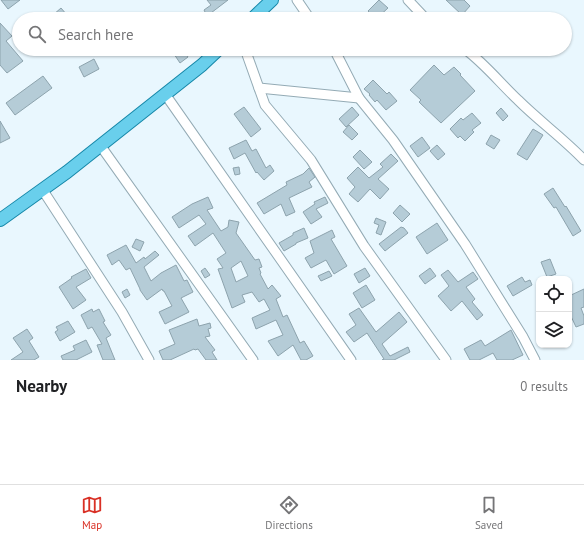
<!DOCTYPE html>
<style>
:root{--surface:#fff;--page:#f2f2f2;--text:#202124;--muted:#757577;--line:#e0e0e0;--accent:#d93025}
body{margin:0;font-family:"PT Sans",sans-serif;background:var(--page);color:var(--text)}
.controls{position:absolute;right:12px;bottom:12px;display:grid;overflow:hidden;border-radius:8px;box-shadow:0 1px 3px #0004}
.controls button{width:36px;height:36px;display:grid;place-items:center;padding:0;border:0;border-bottom:1px solid var(--line);background:var(--surface);color:var(--text);font:20px sans-serif}
.list{margin:0;padding:0;list-style:none}
h2{display:flex;justify-content:space-between;align-items:center;height:52px;margin:0;padding:0 16px;font-size:17px}
h2 small{font-size:13px;font-weight:400;color:var(--muted)}
.icon{flex:none;width:22px;height:22px;fill:none;stroke:currentColor;stroke-width:2;stroke-linecap:round;stroke-linejoin:round}
.map{position:relative;flex:none;width:584px;height:360px;overflow:hidden}
.search{position:absolute;background:var(--surface);box-shadow:0 1px 3px #0004;left:12px;right:12px;top:12px;height:44px;display:flex;align-items:center;gap:10px;box-sizing:border-box;padding:0 14px;border-radius:22px;color:var(--muted);font-size:15px}
.sheet{height:124px;background:var(--surface)}
nav{display:flex;justify-content:space-around;align-items:center;box-sizing:border-box;height:56px;border-top:1px solid var(--line);background:var(--surface);font-size:11px;color:var(--muted)}
nav a{display:grid;justify-items:center;gap:2px}
nav .on{color:var(--accent)}
.map>svg:first-child{display:block}
.building{fill:#b5ccd7;stroke:#8da3ad;fill-rule:evenodd}
.lines{fill:none;stroke-linecap:round;stroke-linejoin:round}
.minor-casing{stroke:#94abb5;stroke-width:11}
.major-casing{stroke:#1587a8;stroke-width:14}
.minor{stroke:#fff;stroke-width:9}
.major{stroke:#69cfec;stroke-width:12}
</style>
<div class="map">
<svg width="584" height="360" viewBox="0 0 584 360">
<rect width="100%" height="100%" fill="#e9f7fe"/>
<!-- building -->
<g class="building">
<path d="M1 0H20L8 9Z"/>
<path d="M207 0H228L207 16 204 10 211 5Z"/>
<path d="M379 0 388 8 376 19 368 11Z"/>
<path d="M446 0H464L470 6 462 15Z"/>
<path d="M61 8 67 15 62 19H56L53 15Z"/>
<path d="M0 23 12 36 6 41 23 61 7 73 0 65Z"/>
<path d="M174 49H183L188 57 180 63 172 51Z"/>
<path d="M94 59 99 69 84 77 79 67Z"/>
<path d="M434 65 444 75 454 67 461 74 460 75 475 91 441 123 419 102 421 100 410 90Z"/>
<path d="M43 76 52 88 15 115 6 103Z"/>
<path d="M373 80 387 94 389 92 397 101 386 110 377 100 375 102 369 95 370 94 364 89Z"/>
<path d="M244 107 261 129 251 137 234 114Z"/>
<path d="M352 107 359 115 346 127 339 119Z"/>
<path d="M501 108 508 116 503 121 496 113Z"/>
<path d="M472 113 481 123 472 130 474 132 465 141 460 136 458 138 450 129 461 118 463 120Z"/>
<path d="M0 121 10 138 0 143Z"/>
<path d="M349 125 358 134 352 140 343 132Z"/>
<path d="M533 129 543 135 527 160 517 154Z"/>
<path d="M491 135 500 140 494 149 486 144Z"/>
<path d="M422 137 430 148 418 157 410 146Z"/>
<path d="M246 140 252 151 256 149 266 168 270 165 274 171 264 180 257 172 256 173 245 153 234 159 229 148Z"/>
<path d="M437 145 445 154 438 160 430 151Z"/>
<path d="M360 150 372 162 364 169 353 157Z"/>
<path d="M391 154 398 161 378 179 389 189 380 199 370 189 358 202 349 194 355 187 347 178 358 167 369 178 383 167 380 164Z"/>
<path d="M239 167 240 174 235 175 233 168Z"/>
<path d="M309 168 315 177 309 182 312 187 289 198 295 212 286 216 281 204 264 214 257 203 287 185 286 182 303 174Z"/>
<path d="M553 188 565 207 566 206 581 231 573 236 556 207 554 208 544 194Z"/>
<path d="M208 197 213 208 207 210 221 231 228 227 229 220 239 222 236 233 255 260 259 259 262 267 259 268 261 273 260 274 268 289 272 285 281 296 276 299 283 317 287 315 300 343 304 341 313 356 306 360H301L293 345 278 356 268 341 283 335 276 320 256 329 252 318 270 310 264 299 259 302 252 292 242 295 245 302 232 308 218 269 223 268 217 259 226 253 213 233 195 246 188 236 206 224 199 215 179 228 172 217 192 204ZM241 261 248 276 236 282 231 268Z"/>
<path d="M325 197 328 203 316 209 322 217 311 224 303 212 315 204 314 202Z"/>
<path d="M400 205 410 214 402 222 393 213Z"/>
<path d="M376 218 386 222 381 235 376 233 379 225 374 223Z"/>
<path d="M437 223 448 240 427 254 416 237Z"/>
<path d="M401 227 404 228 408 233 385 251 379 244Z"/>
<path d="M304 228 308 238 296 243V244L284 251 279 243 293 235V233Z"/>
<path d="M332 230 335 237 331 239 347 266 334 274 326 260 311 268 305 258 314 253 310 241Z"/>
<path d="M136 239 144 242 140 251 132 247Z"/>
<path d="M126 245 136 263 144 257 145 259 155 251 159 255 144 267 151 281 161 273 176 265 184 281 187 280 193 292 181 298 189 312 165 324 159 312 172 306 164 291H163L162 289 147 300 140 290V289L130 268 126 270 119 260 112 265 107 255Z"/>
<path d="M550 259 556 274 547 277 541 262Z"/>
<path d="M205 268 210 275 205 278 201 271Z"/>
<path d="M365 268 370 276 359 283 354 274Z"/>
<path d="M430 268 436 276 425 284 419 276Z"/>
<path d="M86 269 91 278 76 287 86 300 73 309 59 287 72 278 71 277Z"/>
<path d="M448 270 458 282 473 272 478 279 466 287 475 299 472 302 483 315 477 320 462 301 451 311 438 296 449 286 441 275Z"/>
<path d="M329 271 332 276 321 281 318 276Z"/>
<path d="M522 277 525 282 530 280 532 285 513 296 507 286Z"/>
<path d="M366 285 375 300 362 308 353 293Z"/>
<path d="M127 289 130 295 125 298 122 292Z"/>
<path d="M584 289V307L581 308 584 316V324L576 327 569 312V296Z"/>
<path d="M359 308 376 332 399 312 407 322 382 344 390 356 408 347 410 352 394 360H382L384 359 367 333 354 342 346 332 356 325 349 314Z"/>
<path d="M92 309 93 312 99 309 105 321 103 322 111 335 106 338 115 360H103L97 345 102 344 92 327 88 329 81 315Z"/>
<path d="M197 319 199 326 210 323 211 328 208 329 210 336 205 337 215 350 212 352 217 360H206L198 349 195 350 194 349 170 360H163L159 351 175 344 169 330Z"/>
<path d="M68 321 75 332 60 341 55 332 58 330 56 327Z"/>
<path d="M27 329 33 338 29 341 39 357 34 360H11L23 352 13 338Z"/>
<path d="M511 330 523 355 512 360H497L493 353 479 360H470L464 349 481 340 485 346Z"/>
<path d="M86 340 92 352 76 360H63L61 356 75 350 73 346Z"/>
</g>
<g class="lines">
<defs>
<g id="minor">
<path d="M297 0 310 19"/>
<path d="M408 0 426 19"/>
<path d="M245 49 265 105 311 160 364 246 446 360"/>
<path d="M334 49 359 98 393 140 465 244 523 337 535 360"/>
<path d="M465 49C485 64 500 83 518 100 539 121 563 138 584 160"/>
<path d="M259 88 359 98"/>
<path d="M165 94 351 360"/>
<path d="M100 145 253 360"/>
<path d="M42 189 122 312 149 360"/>
</g>
<g id="major">
<path d="M252 19 272 0"/>
<path d="M0 220 67 172 202 65 219 49"/>
</g>
</defs>
<!-- minor casing -->
<use href="#minor" class="minor-casing"/>
<!-- major casing -->
<use href="#major" class="major-casing"/>
<!-- minor -->
<use href="#minor" class="minor"/>
<!-- major -->
<use href="#major" class="major"/>
</g>
</svg>
<div class="controls">
<button><svg class="icon" aria-label="locate" viewBox="0 0 24 24"><circle cx="12" cy="12" r="6"/><path d="M12 2v4M12 18v4M2 12h4M18 12h4"/></svg></button>
<button><svg class="icon" aria-label="layers" viewBox="0 0 24 24"><path d="M12 4l9 5-9 5-9-5zM3 14l9 5 9-5"/></svg></button>
</div>
<div class="search"><svg class="icon" aria-label="search" viewBox="0 0 24 24"><circle cx="10" cy="10" r="6"/><path d="M15 15l6 6"/></svg>Search here</div>
</div>
<section class="sheet">
<h2>Nearby<small>0 results</small></h2>
<ul class="list">
</ul>
</section>
<nav>
<a class="on"><svg class="icon" aria-label="map" viewBox="0 0 24 24"><path d="M3 6l6-2 6 2 6-2v14l-6 2-6-2-6 2zM9 4v14M15 6v14"/></svg>Map</a>
<a><svg class="icon" aria-label="directions" viewBox="0 0 24 24"><path d="M12 3l9 9-9 9-9-9zM9 14v-3h6M13 9l2 2-2 2"/></svg>Directions</a>
<a><svg class="icon" aria-label="saved" viewBox="0 0 24 24"><path d="M7 4h10v16l-5-4-5 4z"/></svg>Saved</a>
</nav>
